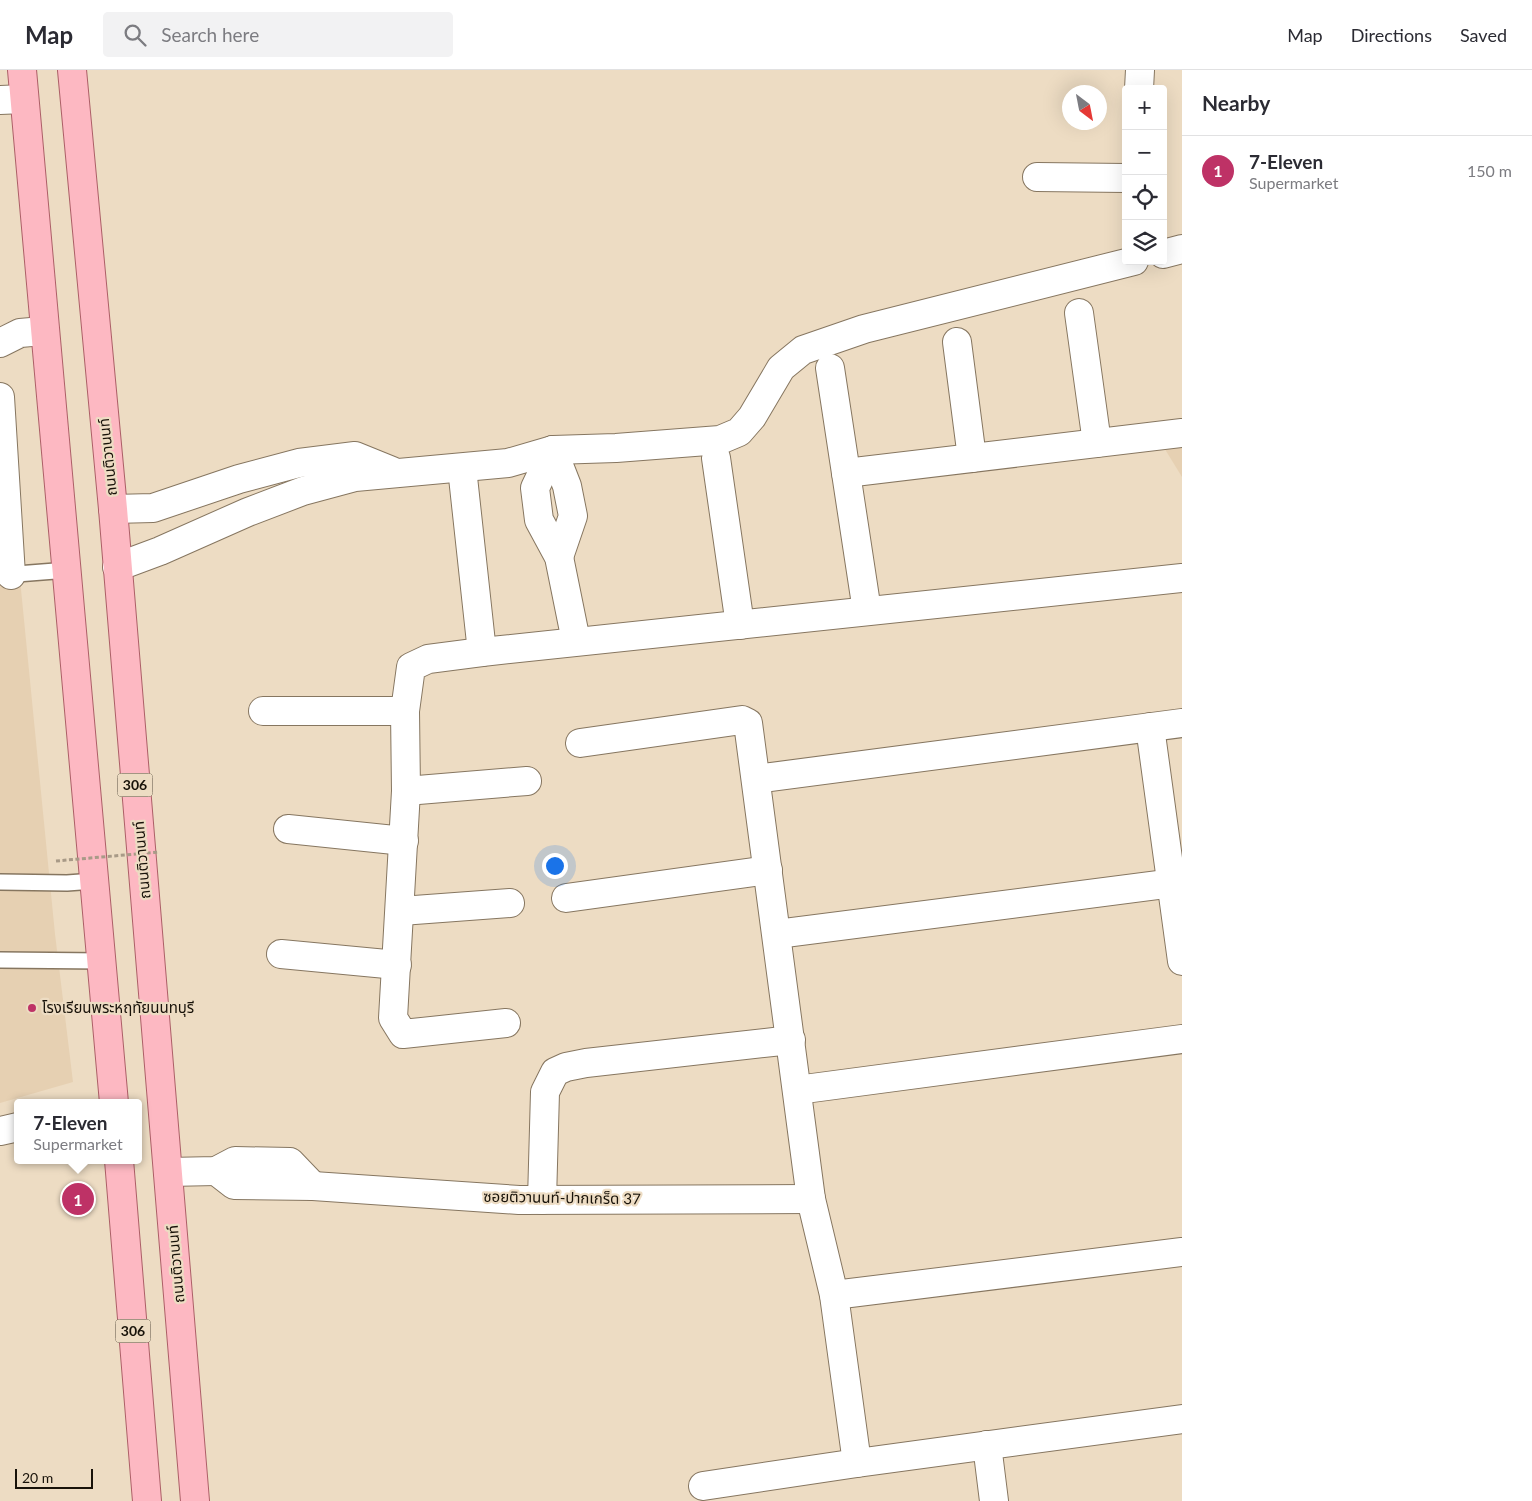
<!DOCTYPE html>
<meta charset="utf-8">
<style>
:root{--surface:#fff;--page:#f2f2f3;--text:#2b2b33;--muted:#7c7c81;--line:#e1e1e2;--accent:#be3266}
body{margin:0;font-family:Lato,"Noto Sans Thai",sans-serif;background:var(--page);color:var(--text)}
.controls{position:absolute;right:15px;top:15px;display:grid;overflow:hidden;border-radius:5px;box-shadow:0 5px 20px #0002}
.controls button{width:45px;height:45px;display:grid;place-items:center;padding:0;border:0;border-bottom:1px solid var(--line);background:var(--surface);color:var(--text);font:25px sans-serif}
.compass{position:absolute;left:1062px;top:15px;width:45px;height:45px;border-radius:50%;background:var(--surface);box-shadow:0 5px 20px #0002;rotate:148deg}
.scale{position:absolute;left:15px;bottom:12px;width:78px;box-sizing:border-box;padding-left:5px;border:2px solid #181209;border-top:0;font-size:14px;line-height:18px;white-space:nowrap;color:#181209;-webkit-text-stroke:4px #eddcc3;paint-order:stroke}
.you{position:absolute;left:554px;top:795px;width:18px;height:18px;margin:-12px;border:4px solid #fff;border-radius:50%;background:#1a73e8;box-shadow:0 0 0 8px #1a73e833}
.badge{display:grid;place-items:center;width:32px;height:32px;border-radius:50%;background:var(--accent);color:#fff;font-size:16px;font-weight:700}
.pin{position:absolute;translate:-50% -50%;border:2px solid #fff;box-shadow:0 1px 5px #0006}
.popup{position:absolute;left:14px;top:1029px;width:128px;height:65px;box-sizing:border-box;display:grid;place-content:center;border-radius:5px;background:var(--surface);filter:drop-shadow(0 1px 4px #0005);font-size:16px;white-space:nowrap;color:var(--muted)}
.popup b{font-size:19px;color:var(--text)}
.popup::after{content:'';position:absolute;left:50%;top:100%;margin-left:-10px;border:10px solid transparent;border-top-color:var(--surface)}
.list{margin:0;padding:0;list-style:none}
h2{display:flex;justify-content:space-between;align-items:center;height:65px;margin:0;padding:0 20px;font-size:21px}
h2 small{font-size:16px;font-weight:400;color:var(--muted)}
.list li{display:grid;grid-template-columns:32px 1fr auto;gap:15px;align-items:center;box-sizing:border-box;height:70px;padding:0 20px;border-top:1px solid var(--line)}
.list b{display:block;font-size:19px;white-space:nowrap}
.list p{margin:0;font-size:16px;white-space:nowrap;color:var(--muted)}
.list em{font-size:16px;font-style:normal;color:var(--muted)}
.icon{flex:none;width:28px;height:28px;fill:none;stroke:currentColor;stroke-width:2;stroke-linecap:round;stroke-linejoin:round}
.map{position:relative;flex:none;width:1182px;height:1431px;overflow:hidden}
header{display:flex;align-items:center;gap:30px;box-sizing:border-box;height:70px;padding:0 25px;background:var(--surface);border-bottom:1px solid var(--line)}
header strong{font-size:24px}
nav{display:flex;gap:28px;margin-inline-start:auto;font-size:18px}
.search{width:350px;height:45px;background:var(--page);display:flex;align-items:center;gap:12px;box-sizing:border-box;padding:0 18px;border-radius:5px;color:var(--muted);font-size:19px}
main{display:flex}
aside{flex:1;background:var(--surface)}
.map>svg:first-child{display:block}
.built{fill:#e6d0b2}
.lines{fill:none;stroke-linecap:round;stroke-linejoin:round}
.service-casing{stroke:#867660;stroke-width:18}
.minor-casing{stroke:#867660;stroke-width:30}
.primary-casing{stroke:#ac5f67;stroke-width:30}
.service{stroke:#fff;stroke-width:15}
.minor{stroke:#fff;stroke-width:28}
.primary{stroke:#fdb8c2;stroke-width:28}
.path-bridge{stroke:#a89a87;stroke-width:3;stroke-dasharray:4 2.5;stroke-linecap:butt}
.poi-dot{fill:#be3266;stroke:#eddcc3;stroke-width:2}
.labels{text-anchor:middle;stroke-width:4.5;stroke-linejoin:round;paint-order:stroke}
.shield{fill:#eddcc3;stroke:#584f41;stroke-width:1}
.shield-label{font-size:14px;font-weight:bold;fill:#181209}
.street-label{font-size:15px;fill:#181209;stroke:#eddcc3}
.poi-label{font-size:15px;fill:#181209;stroke:#eddcc3;text-anchor:start}
</style>
<header>
<strong>Map</strong>
<div class="search"><svg class="icon" aria-label="search" viewBox="0 0 24 24"><circle cx="10" cy="10" r="6"/><path d="M15 15l6 6"/></svg>Search here</div>
<nav><a>Map</a><a>Directions</a><a>Saved</a></nav>
</header>
<main>
<div class="map">
<svg width="1182" height="1431" viewBox="0 0 1182 1431">
<rect width="100%" height="100%" fill="#eddcc3"/>
<!-- built -->
<g class="built">
<path d="M1182 373V407L1163 376Z"/>
<path d="M0 489H18L55 864 73 1012 0 1033Z"/>
</g>
<g class="lines">
<defs>
<g id="service">
<path d="M4 505 68 500"/>
<path d="M0 812 67 813 94 811"/>
<path d="M0 890 102 891"/>
</g>
<g id="minor">
<path d="M1139 19 1140 0"/>
<path d="M0 30 24 29"/>
<path d="M1037 107 1126 108"/>
<path d="M1163 184 1182 179"/>
<path d="M1079 243 1097 373"/>
<path d="M957 272 972 388"/>
<path d="M0 273 20 263 43 261"/>
<path d="M830 298 867 541"/>
<path d="M0 327 11 505"/>
<path d="M553 380 535 418 539 450 559 487 576 571"/>
<path d="M553 380 567 416 573 446 559 487"/>
<path d="M716 388 740 555"/>
<path d="M462 398 482 582"/>
<path d="M846 403 1182 363"/>
<path d="M113 439 153 438 239 409 299 393 355 386 392 401"/>
<path d="M117 497 160 481 248 442 303 421 355 407 508 393 553 380 616 378 720 370 739 362 752 347 781 298 803 280 864 259 1134 191"/>
<path d="M263 641H405"/>
<path d="M1150 657 1182 891"/>
<path d="M580 673 742 650 748 653 811 1129 834 1225 857 1393"/>
<path d="M756 709 1182 653"/>
<path d="M406 721 527 711"/>
<path d="M288 759 404 771"/>
<path d="M566 828 768 800"/>
<path d="M401 841 510 833"/>
<path d="M777 864 1182 812"/>
<path d="M281 884 397 895"/>
<path d="M506 953 403 964 393 948 406 721 405 641 411 597 428 589 482 582 1182 508"/>
<path d="M797 1020 1182 969"/>
<path d="M0 1061 18 1057"/>
<path d="M216 1101 234 1115 313 1116 519 1130 811 1129"/>
<path d="M168 1102 216 1101 235 1091 290 1092 313 1116"/>
<path d="M542 1130 545 1022 555 1002 566 997 586 993 791 970"/>
<path d="M834 1225 1182 1182"/>
<path d="M987 1375 994 1431"/>
<path d="M703 1416 857 1393 1182 1349"/>
</g>
<g id="primary">
<path d="M22 0C50 344 84 688 114 1033"/>
<path d="M72 0 113 439 195 1431"/>
<path d="M119 1090 147 1431"/>
</g>
</defs>
<!-- service casing -->
<use href="#service" class="service-casing"/>
<!-- minor casing -->
<use href="#minor" class="minor-casing"/>
<!-- primary casing -->
<use href="#primary" class="primary-casing"/>
<!-- service -->
<use href="#service" class="service"/>
<!-- minor -->
<use href="#minor" class="minor"/>
<!-- primary -->
<use href="#primary" class="primary"/>
<!-- path-bridge -->
<path class="path-bridge" d="M56 791 159 782"/>
</g>
<!-- markers -->
<circle class="poi-dot" cx="32" cy="938" r="5"/>
<g class="labels">
<!-- shield labels -->
<g class="shield">
<rect x="117.5" y="703.5" width="35" height="23" rx="4"/>
<rect x="115.5" y="1249.5" width="35" height="23" rx="4"/>
</g>
<g class="shield-label">
<text x="135" y="720">306</text>
<text x="133" y="1266">306</text>
</g>
<!-- street labels -->
<g class="street-label">
<text transform="translate(108 387) rotate(-96)" y="5">ถนนติวานนท์</text>
<text transform="translate(142 790) rotate(-95)" y="5">ถนนติวานนท์</text>
<text transform="translate(562 1128) rotate(1)" y="5">ซอยติวานนท์-ปากเกร็ด 37</text>
<text transform="translate(176 1194) rotate(-95)" y="5">ถนนติวานนท์</text>
</g>
<!-- poi labels -->
<g class="poi-label">
<text x="42" y="943">โรงเรียนพระหฤทัยนนทบุรี</text>
</g>
</g>
</svg>
<div class="controls">
<button>+</button>
<button>−</button>
<button><svg class="icon" aria-label="locate" viewBox="0 0 24 24"><circle cx="12" cy="12" r="6"/><path d="M12 2v4M12 18v4M2 12h4M18 12h4"/></svg></button>
<button><svg class="icon" aria-label="layers" viewBox="0 0 24 24"><path d="M12 4l9 5-9 5-9-5zM3 14l9 5 9-5"/></svg></button>
</div>
<svg class="compass" viewBox="-18 -18 36 36"><path d="M0-13l5 13h-10z" fill="#e53935"/><path d="M0 13l5-13h-10z" fill="#7c7c81"/></svg>
<div class="scale">20 m</div>
<div class="you"></div>
<div class="pin badge" style="left:78px;top:1129px">1</div>
<div class="popup"><b>7-Eleven</b>Supermarket</div>
</div>
<aside>
<h2>Nearby<small></small></h2>
<ul class="list">
<li><span class="badge">1</span><div><b>7-Eleven</b><p>Supermarket</p></div><em>150 m</em></li>
</ul>
</aside>
</main>
